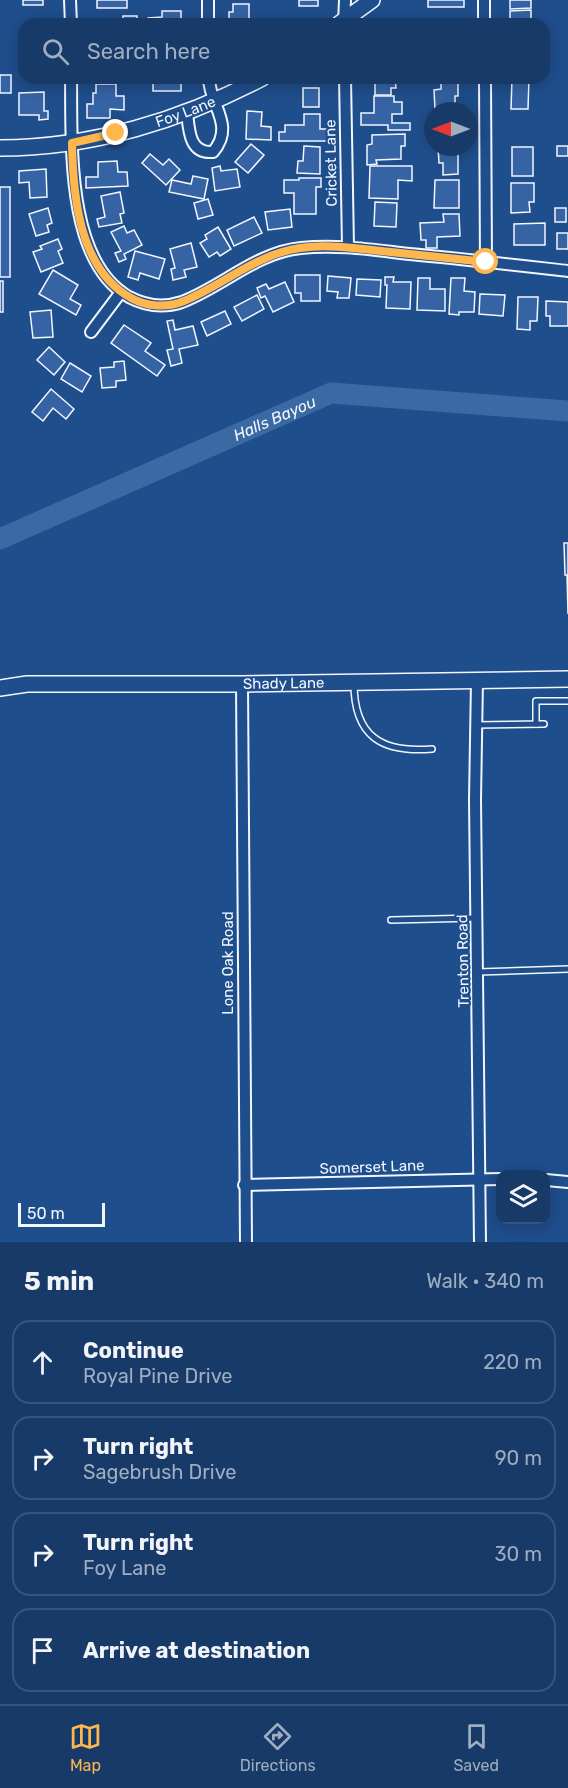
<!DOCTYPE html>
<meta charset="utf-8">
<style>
:root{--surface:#173a69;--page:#244571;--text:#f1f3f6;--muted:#9eadc0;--line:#36547d;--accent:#ffb74d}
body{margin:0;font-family:Rubik,sans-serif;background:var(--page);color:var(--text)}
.controls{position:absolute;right:18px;bottom:18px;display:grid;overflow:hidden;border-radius:12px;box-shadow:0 3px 15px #0003}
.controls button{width:54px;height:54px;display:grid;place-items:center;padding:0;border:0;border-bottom:2px solid var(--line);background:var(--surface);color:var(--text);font:30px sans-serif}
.compass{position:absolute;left:424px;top:102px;width:54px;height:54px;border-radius:50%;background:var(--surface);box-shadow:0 3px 15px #0003;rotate:270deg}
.scale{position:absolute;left:18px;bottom:15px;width:87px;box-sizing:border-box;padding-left:6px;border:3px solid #f2f6ff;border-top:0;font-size:16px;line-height:21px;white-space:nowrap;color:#f2f6ff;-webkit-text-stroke:4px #1f4e8c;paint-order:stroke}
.stop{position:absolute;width:18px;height:18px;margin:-14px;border:4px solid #ffb74d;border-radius:50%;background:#fff}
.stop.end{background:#ffb74d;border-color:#fff;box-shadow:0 2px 6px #0008}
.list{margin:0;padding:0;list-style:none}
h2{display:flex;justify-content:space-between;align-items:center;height:78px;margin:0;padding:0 24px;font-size:26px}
h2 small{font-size:20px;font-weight:400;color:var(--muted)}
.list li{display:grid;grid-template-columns:39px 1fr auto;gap:18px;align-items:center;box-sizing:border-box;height:84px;margin:0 12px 12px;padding:0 12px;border:2px solid var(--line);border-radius:18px}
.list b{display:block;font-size:22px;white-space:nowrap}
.list p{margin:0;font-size:20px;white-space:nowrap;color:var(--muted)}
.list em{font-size:20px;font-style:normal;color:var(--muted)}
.icon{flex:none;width:33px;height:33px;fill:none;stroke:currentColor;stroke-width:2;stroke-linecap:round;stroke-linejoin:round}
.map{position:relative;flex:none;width:568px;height:1242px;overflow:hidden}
.search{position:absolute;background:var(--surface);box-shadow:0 3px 15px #0003;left:18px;right:18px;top:18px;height:66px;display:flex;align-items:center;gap:15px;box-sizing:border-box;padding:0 21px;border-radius:18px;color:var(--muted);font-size:22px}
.sheet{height:462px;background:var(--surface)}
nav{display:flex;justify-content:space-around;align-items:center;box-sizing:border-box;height:84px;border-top:2px solid var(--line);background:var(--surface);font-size:16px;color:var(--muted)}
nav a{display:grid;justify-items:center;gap:3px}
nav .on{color:var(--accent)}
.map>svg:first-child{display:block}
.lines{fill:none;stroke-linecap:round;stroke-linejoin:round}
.river{stroke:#3b69a3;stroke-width:21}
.building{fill:#3563a3;stroke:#f2f6ff;stroke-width:1.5}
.lane-casing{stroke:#f2f6ff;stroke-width:8}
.street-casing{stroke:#f2f6ff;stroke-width:14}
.secondary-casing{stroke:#f2f6ff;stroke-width:18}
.lane{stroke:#1f4e8c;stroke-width:5}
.street{stroke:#1f4e8c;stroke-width:10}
.secondary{stroke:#1f4e8c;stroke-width:15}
.route{stroke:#ffb74d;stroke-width:8}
.labels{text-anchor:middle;stroke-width:4.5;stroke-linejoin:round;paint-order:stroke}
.street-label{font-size:15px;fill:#f2f6ff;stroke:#1f4e8c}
.water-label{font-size:16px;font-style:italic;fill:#f2f6ff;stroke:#1f4e8c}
</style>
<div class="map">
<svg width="568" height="1242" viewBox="0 0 568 1242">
<rect width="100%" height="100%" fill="#1f4e8c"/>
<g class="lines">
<!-- river -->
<path class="river" id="s1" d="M0 539 331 393 568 411"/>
</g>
<!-- building -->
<g class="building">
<rect x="23" y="0" width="20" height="5"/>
<rect x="97" y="0" width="30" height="8"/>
<rect x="299" y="0" width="19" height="6"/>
<rect x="428" y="0" width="36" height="7"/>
<path d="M510 0H531V8L510 9Z"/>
<path d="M233 4H249V24H229V12H233Z"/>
<path d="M531 10V24H510V11Z"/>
<path d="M162 11H181V24H148V18L162 17Z"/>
<rect x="123" y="16" width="14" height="8"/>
<path d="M93 19H116V24H92Z"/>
<rect x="434" y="20" width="23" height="4"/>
<rect x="0" y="75" width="11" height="18"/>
<path d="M165 78H181V91H153V79L165 80Z"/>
<path d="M371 78H395L396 88H391V95H375V80H371Z"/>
<path d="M512 79H529L528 109H511Z"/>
<path d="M441 81H458V96H455V109H435L434 90 441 89Z"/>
<path d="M96 84H116V96H124V110L110 109V118H87V104H93V93H96Z"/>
<rect x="303" y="88" width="16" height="19"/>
<path d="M44 92V111H48V119L39 120V115H19V93Z"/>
<path d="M374 96H394V102H402V114H392V123H410V130H388V125H361V113H374Z"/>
<path d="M247 111 262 112 261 126 271 127V140L246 139Z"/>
<path d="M304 114H320V129H330V141H279V132H285V125H304Z"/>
<path d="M405 134V146H401V159L376 160 377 164 367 165V145L372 144V135Z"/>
<path d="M251 144 264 155 248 173 235 162Z"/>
<path d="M304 146 320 147V174L297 173 298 161H303Z"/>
<rect x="557" y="146" width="11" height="10"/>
<path d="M438 147H458V174L443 175V163H439Z"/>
<rect x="512" y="147" width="21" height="29"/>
<path d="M150 154 163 165 169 159 180 170 166 185 142 163Z"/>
<path d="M117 161 118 172H127L128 186 86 188V177H98V162Z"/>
<path d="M220 166 221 171 237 169 240 187 215 191 212 168Z"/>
<path d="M370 166H412V181L398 180V199L369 198Z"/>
<path d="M46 169 47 197 30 198 29 182 19 183V171Z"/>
<path d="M193 176 208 179 204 199 169 192 172 180 191 184Z"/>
<path d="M299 178H321V187H316V214H294V193H284V180H299Z"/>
<path d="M435 180H459V208H434Z"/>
<path d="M511 183H534V202H529L530 212 511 213Z"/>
<rect x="0" y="187" width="10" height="90"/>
<path d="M120 192 124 213 120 214 122 223 99 227 97 219 105 217 101 196Z"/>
<path d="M208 199 213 215 198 219 194 203Z"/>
<path d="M375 202 397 203 396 227 374 226Z"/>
<path d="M48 208 52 223 47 225 49 232 36 236 29 214Z"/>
<rect x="555" y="208" width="11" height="14"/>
<path d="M290 209 292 227 268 230 265 212Z"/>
<path d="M443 214H459L460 236 437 237V248H426V240H421L420 223 444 222Z"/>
<path d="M254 217 262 233 234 246 227 230Z"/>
<path d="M545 223V245H514V224Z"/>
<path d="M124 226 127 233 134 230 142 245 124 254 126 259 119 262 115 253 121 251 111 232Z"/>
<path d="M218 227 231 249 220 256 217 252 209 257 200 243 207 239 205 235Z"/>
<rect x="557" y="233" width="11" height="16"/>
<path d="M58 239 62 249 58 251 63 263 41 272 33 252 42 249 40 246Z"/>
<path d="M191 243 197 267 184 270 186 277 173 280 171 269 175 268 170 249Z"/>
<path d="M135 251 165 259 159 279 140 273 138 280 128 277Z"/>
<path d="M53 270 78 285 70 299 81 305 76 315 39 294Z"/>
<path d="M295 275H320V301H301V293H295Z"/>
<path d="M328 276 351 278 349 298H337L338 292 327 291Z"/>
<path d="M385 277H394L393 282H411L410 309 386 308 387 285H385Z"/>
<path d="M418 278H430V289H445V311L417 310Z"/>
<path d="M451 278H465L464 291 475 292 474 312H459V315L449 314Z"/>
<path d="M357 279 381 280 380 297 356 295Z"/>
<rect x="0" y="281" width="3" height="31"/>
<path d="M285 282 294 302 273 312 265 296 261 298 257 288 266 284 269 289Z"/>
<path d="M480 294 505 295 503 316 479 314Z"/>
<path d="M257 295 264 309 242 321 234 307Z"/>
<path d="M518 297H538L537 321H530V330L517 329Z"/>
<path d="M546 301 568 302V326H550V316H546Z"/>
<path d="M51 310 53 337 33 338 30 312Z"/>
<path d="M225 311 231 324 207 336 201 322Z"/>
<path d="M173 320 175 330 193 326 198 345 179 349 182 363 171 366 167 350 173 349 167 321Z"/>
<path d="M124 325 151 343 145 351 165 365 157 376 111 343Z"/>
<path d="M49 347 65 362 54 375 37 360Z"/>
<path d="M124 361 126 380 116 381V387L102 388 100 368 114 367V362Z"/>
<path d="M70 363 91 376 82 392 61 379Z"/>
<path d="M51 389 74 409 66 419 53 408 43 421 32 412Z"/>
<path d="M564 543H568V614L567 575H565Z"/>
</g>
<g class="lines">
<defs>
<g id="lane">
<path d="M354 683C354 737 382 753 432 749"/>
<path d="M536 724V701H568"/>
<path d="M476 725 544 724"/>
<path d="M391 920 477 918"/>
<path d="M478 972 568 969"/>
</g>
<g id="street">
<path d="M70 0 71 24"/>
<path d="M208 0V24"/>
<path d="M484 0V24"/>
<path d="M344 24 345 0"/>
<path d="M71 78C72 141 65 261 129 297 146 306 164 308 182 302 222 287 257 252 301 248 337 244 374 250 410 254 463 259 515 265 568 271"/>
<path d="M345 78 348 247"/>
<path d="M485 78 486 262"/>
<path d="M187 112C189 130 189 154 213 152 236 125 209 105 209 78"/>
<path d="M91 332 121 292"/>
<path d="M477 680 475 800 480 1242"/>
<path d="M242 684 246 1242"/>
<path d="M546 1180 568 1182"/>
<path d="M244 1185 500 1179"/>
</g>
<g id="secondary">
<path d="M339 24 372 0"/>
<path id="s2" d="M0 148C91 148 182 120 262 78"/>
<path id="s3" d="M0 688 27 684H242L568 679"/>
</g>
</defs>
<!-- lane casing -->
<use href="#lane" class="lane-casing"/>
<!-- street casing -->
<use href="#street" class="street-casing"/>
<!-- secondary casing -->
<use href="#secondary" class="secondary-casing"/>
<!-- lane -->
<use href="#lane" class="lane"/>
<!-- street -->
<use href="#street" class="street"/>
<!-- secondary -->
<use href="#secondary" class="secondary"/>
</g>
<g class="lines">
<!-- route -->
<path class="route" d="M116 133 72 143C73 196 79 269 131 298 147 307 167 308 184 301 223 285 257 254 300 248 326 244 355 248 381 251 416 255 451 258 486 262"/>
</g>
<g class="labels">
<!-- street labels -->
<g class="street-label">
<text dy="5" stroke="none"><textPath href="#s2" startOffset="190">Foy Lane</textPath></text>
<text transform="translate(331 163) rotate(-91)" y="5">Cricket Lane</text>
<text dy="5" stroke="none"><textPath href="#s3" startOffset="284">Shady Lane</textPath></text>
<text transform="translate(463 961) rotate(-91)" y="5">Trenton Road</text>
<text transform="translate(228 963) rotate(-90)" y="5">Lone Oak Road</text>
<text transform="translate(372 1167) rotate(-2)" y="5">Somerset Lane</text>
</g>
<!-- water labels -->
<g class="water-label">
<text dy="6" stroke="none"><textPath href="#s1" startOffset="300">Halls Bayou</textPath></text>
</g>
</g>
</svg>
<div class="controls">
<button><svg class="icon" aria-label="layers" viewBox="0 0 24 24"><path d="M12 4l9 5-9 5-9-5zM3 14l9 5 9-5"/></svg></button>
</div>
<svg class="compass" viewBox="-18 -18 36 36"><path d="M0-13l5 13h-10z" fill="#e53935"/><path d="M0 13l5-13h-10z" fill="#9eadc0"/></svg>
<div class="scale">50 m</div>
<div class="stop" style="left:486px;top:262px"></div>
<div class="stop end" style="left:116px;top:133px"></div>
<div class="search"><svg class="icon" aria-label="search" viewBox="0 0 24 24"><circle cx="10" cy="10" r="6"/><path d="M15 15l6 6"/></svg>Search here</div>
</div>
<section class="sheet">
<h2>5 min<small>Walk · 340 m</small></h2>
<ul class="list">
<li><svg class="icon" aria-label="ahead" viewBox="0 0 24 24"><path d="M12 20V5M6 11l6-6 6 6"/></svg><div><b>Continue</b><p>Royal Pine Drive</p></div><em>220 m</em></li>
<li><svg class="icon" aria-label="right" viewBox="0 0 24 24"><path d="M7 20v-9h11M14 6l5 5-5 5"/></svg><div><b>Turn right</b><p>Sagebrush Drive</p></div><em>90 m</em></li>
<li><svg class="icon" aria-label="right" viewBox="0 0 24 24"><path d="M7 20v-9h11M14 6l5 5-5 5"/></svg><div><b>Turn right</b><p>Foy Lane</p></div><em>30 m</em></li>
<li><svg class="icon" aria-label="arrive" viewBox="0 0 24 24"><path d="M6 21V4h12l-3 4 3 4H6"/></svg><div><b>Arrive at destination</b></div></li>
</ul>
</section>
<nav>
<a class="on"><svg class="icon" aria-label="map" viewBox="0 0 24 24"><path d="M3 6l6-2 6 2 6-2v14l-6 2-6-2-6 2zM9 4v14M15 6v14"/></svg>Map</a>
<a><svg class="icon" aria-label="directions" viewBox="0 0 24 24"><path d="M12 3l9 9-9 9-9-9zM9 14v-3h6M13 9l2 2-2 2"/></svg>Directions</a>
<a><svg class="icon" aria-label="saved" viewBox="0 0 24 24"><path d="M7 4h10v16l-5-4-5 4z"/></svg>Saved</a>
</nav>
